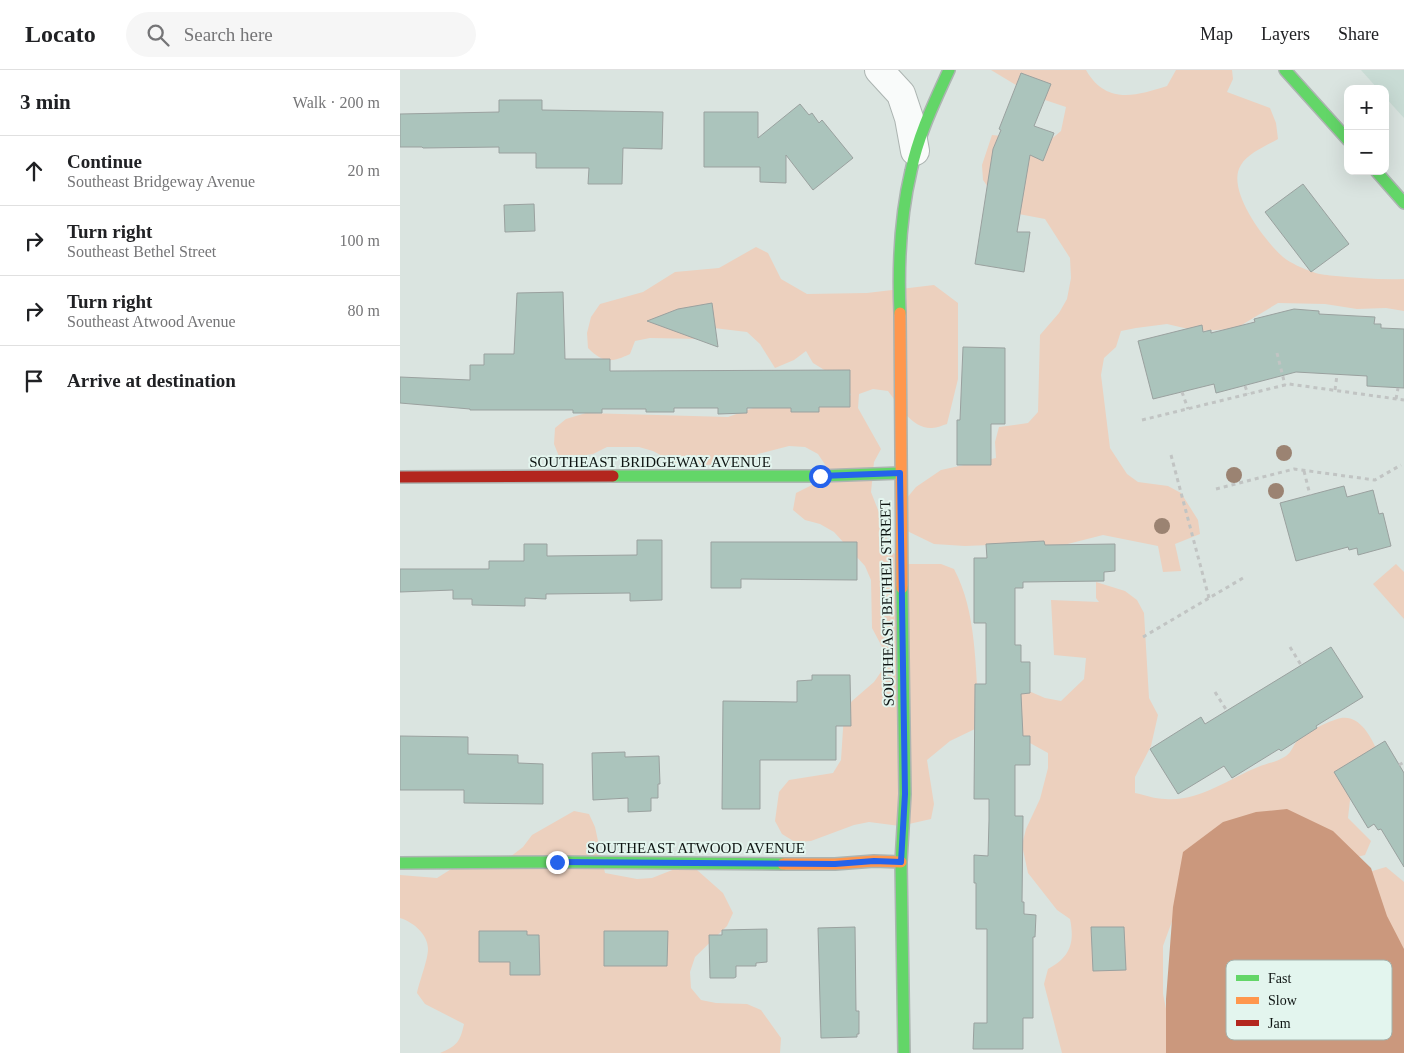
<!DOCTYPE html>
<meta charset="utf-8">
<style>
:root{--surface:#fff;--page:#f6f6f6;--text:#202124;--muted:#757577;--line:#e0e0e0}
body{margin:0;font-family:Georgia,serif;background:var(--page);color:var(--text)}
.controls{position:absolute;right:15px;top:15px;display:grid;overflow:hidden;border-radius:10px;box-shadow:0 5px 20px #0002}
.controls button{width:45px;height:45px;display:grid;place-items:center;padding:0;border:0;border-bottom:1px solid var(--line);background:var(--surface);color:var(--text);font:25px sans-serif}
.stop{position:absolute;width:15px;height:15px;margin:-11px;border:4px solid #2563eb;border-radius:50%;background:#fff}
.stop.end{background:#2563eb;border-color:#fff;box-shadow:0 1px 5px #0008}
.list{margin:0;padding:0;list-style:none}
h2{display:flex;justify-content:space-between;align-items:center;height:65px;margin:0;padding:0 20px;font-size:21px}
h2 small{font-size:16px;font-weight:400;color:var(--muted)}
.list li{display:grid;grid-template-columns:32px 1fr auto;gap:15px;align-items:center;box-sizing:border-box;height:70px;padding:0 20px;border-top:1px solid var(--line)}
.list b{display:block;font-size:19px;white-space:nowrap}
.list p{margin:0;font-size:16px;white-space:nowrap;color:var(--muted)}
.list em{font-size:16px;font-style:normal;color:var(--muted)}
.icon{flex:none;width:28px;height:28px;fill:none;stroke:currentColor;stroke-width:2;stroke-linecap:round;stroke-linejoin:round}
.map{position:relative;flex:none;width:1004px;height:983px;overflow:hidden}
header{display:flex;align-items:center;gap:30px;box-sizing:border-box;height:70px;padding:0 25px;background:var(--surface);border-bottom:1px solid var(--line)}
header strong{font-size:24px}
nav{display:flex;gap:28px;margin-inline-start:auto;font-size:18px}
.search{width:350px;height:45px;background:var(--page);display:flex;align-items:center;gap:12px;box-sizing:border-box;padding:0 18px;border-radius:28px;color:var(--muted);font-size:19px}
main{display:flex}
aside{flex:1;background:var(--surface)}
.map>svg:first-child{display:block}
.built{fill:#c9dcd5}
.green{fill:#ecd0be}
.water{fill:#cb987d}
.building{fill:#abc4bc;stroke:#9aa19f}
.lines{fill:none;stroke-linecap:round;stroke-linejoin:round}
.street-casing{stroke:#acb4b1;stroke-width:30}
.fast-casing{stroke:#acb4b1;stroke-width:14}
.slow-casing{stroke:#acb4b1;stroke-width:14}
.jam-casing{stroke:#acb4b1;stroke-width:14}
.path{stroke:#c1c4c3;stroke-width:3;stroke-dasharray:4 4;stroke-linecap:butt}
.street{stroke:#f9fbfa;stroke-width:28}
.fast{stroke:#63d668;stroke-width:11}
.slow{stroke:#ff974d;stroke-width:11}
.jam{stroke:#b3261e;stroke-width:11}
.tree{fill:#9b8372}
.route{stroke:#2563eb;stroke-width:6}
.labels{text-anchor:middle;stroke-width:4;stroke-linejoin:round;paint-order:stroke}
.street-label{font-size:15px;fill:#0e1412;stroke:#e3f5ee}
.key{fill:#e3f5ee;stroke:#a3b2ac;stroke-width:1}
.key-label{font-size:14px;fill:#0e1412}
</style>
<header>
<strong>Locato</strong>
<div class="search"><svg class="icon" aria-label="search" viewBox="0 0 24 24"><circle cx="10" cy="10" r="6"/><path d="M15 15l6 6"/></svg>Search here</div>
<nav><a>Map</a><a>Layers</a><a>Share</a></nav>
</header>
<main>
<aside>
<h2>3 min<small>Walk · 200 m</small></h2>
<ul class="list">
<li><svg class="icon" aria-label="ahead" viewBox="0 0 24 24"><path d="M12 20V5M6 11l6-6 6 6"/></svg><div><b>Continue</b><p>Southeast Bridgeway Avenue</p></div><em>20 m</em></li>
<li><svg class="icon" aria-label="right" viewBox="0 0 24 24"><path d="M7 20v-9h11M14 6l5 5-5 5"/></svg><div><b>Turn right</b><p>Southeast Bethel Street</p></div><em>100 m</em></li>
<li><svg class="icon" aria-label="right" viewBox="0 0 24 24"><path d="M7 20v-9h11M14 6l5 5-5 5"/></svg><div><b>Turn right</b><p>Southeast Atwood Avenue</p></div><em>80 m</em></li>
<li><svg class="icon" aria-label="arrive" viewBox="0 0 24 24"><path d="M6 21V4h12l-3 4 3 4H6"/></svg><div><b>Arrive at destination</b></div></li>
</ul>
</aside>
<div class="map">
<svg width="1004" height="983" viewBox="0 0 1004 983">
<rect width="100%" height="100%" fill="#dae4e0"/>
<!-- built -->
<path class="built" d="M961 0H1004V48L985 27V19H978Z"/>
<!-- green -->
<g class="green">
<path d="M591 0H686C706 35 736 26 767 16L776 0H832L833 9 827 22 870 38 876 53 878 69C866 76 848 83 841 95 825 119 865 171 883 187 890 193 904 199 913 202 920 205 928 205 936 206 959 208 981 210 1004 209V241L986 238 957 239 925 234 878 233 835 259 797 261 767 254 736 258 721 261 716 277 704 288 701 305 710 378 727 404 738 412 768 416 781 423 798 450 800 464 775 474 781 501 763 502 758 476 703 465 644 480 615 474 565 476 534 474 503 459 506 429 516 417 541 400 596 388 595 372 599 357 628 353 638 342 640 265 659 243 667 229 671 208 670 188 645 149 614 143 601 136 583 110 582 95 592 65 649 71 661 61 666 37 636 27Z"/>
<path d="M356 177 368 183 381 209 407 224 467 223 534 215 558 233V309L547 354C543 355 537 358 532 358 512 359 499 335 488 321L473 319 459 324 458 338 481 379 474 392 471 422 487 463 486 478 509 494H541L554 499C577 542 575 597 579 645L577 658 550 671 527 690 534 734 531 749 500 756 469 752 454 755 411 771 395 772 382 764 375 751 379 722 389 710 433 703 441 690 444 644 452 631 474 612 483 599 487 586 472 558 471 510 465 496 434 462 420 454 405 450 393 440 396 423 422 410 426 396 418 384 405 377 389 376 358 384 344 393 281 396 253 381 239 377H207L193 384 160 389 154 374 155 358 166 349 186 343 328 347 356 337 424 336 451 325 444 312 413 293 406 281 394 290 375 298 360 274 347 262 314 258 301 269 250 268 235 271 230 284C211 293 203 293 188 278L187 263 191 247 200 234 243 222 275 202 319 198Z"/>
<path d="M996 494 1004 502V549L973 514Z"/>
<path d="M696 512 725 521 737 530 744 543 749 628 758 645 751 676 735 707V723C745 725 755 729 765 729 799 732 828 709 858 697 868 693 877 692 886 686 892 682 893 675 897 671 904 663 931 650 941 648 959 645 970 665 976 678L962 721 950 730 948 748 971 771 965 785 779 832 763 876V924L775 983H662L644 914 648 899C670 887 675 873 670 849L657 840 628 803 622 775 626 759 640 729 648 698V683L621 668 611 626 624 619 645 628 661 631 684 609 686 588 654 585 651 530 699 532 696 528Z"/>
<path d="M174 741 189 744 195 757 205 803 237 809 252 808 280 797 297 800 323 823 333 843 327 856 295 887 290 902 291 918 301 930 316 933 347 934 361 940 381 968 380 983H40C57 976 60 972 64 954L25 934 17 923C19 912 28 890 28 879 28 864 13 852 0 848V805L37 808 64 791 110 787 123 777 132 765Z"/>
<path d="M986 797 1004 812V899L969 802Z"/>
</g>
<!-- water -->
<path class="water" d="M887 739 933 761 971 798 987 846 1004 879V983H766V929L773 837 783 782 823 752 856 742Z"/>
<!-- building -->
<g class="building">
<path d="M621 3 651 14 634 56 654 63 643 91 630 85 617 162H630L624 202 575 194 593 79 601 60 599 59Z"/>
<path d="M99 30H142V40L263 42 262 79 223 78 222 114H188L189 98H136V83H99V77L23 78 22 77H0V44L99 42Z"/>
<path d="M400 34 409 45 412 43 419 53 422 50 453 88 413 120 386 85V113L360 112V97H304V42H358V68Z"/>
<path d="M903 114 949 174 911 202 865 142Z"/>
<path d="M134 134 135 161 105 162 104 135Z"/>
<path d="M163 222 165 289H210V301L450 300V337H419V342H391V338H347V343L318 344V338H274V342H246V339H202V343H173V340H70V339L0 333V307L70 310V295H84V284H114L117 223Z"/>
<path d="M312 233 318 277 247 251 278 239Z"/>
<path d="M894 239 919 241V244L975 247 974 254H981V258L1004 259V318L967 316V306L896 302 816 323 814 314 753 329 738 271 802 255 803 262 811 260V263L855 252 854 249Z"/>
<path d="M563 277 605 278V354H591V395H557V350H560Z"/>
<path d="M944 416 947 427 973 420 979 444 983 443 991 476 958 485 957 478 949 480 948 477 896 491 880 433Z"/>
<path d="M237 470H262V530L230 531V523L146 524V529L125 528V536L72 535V529H53V520L0 522V499H89V491H124V474H147V486L237 485Z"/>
<path d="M644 471 645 475 715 474V501L704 502V511L623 512V518H615V575H621V592H630V623L621 624 623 666H630V695H615V746H623L622 832H624V844L636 845 635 867H633V948H623V979H573L574 953H587V859H576V813H574V785L588 786 589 750V729H574L575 614H586V553H574V488H587L586 474Z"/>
<path d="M311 472H457V510L341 509V518H311Z"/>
<path d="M931 577 963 627 916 656 917 658 881 681 879 679 832 708 824 696 778 724 750 679 801 647 805 654Z"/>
<path d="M412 605H450L451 656H436V690H360V739H322L323 631 397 632V611L412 610Z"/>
<path d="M0 666 68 667V684L118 685V693L143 694V734L64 733V720H0Z"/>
<path d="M985 671 1004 703V797L981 759 978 760 974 754 968 758 934 702Z"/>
<path d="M225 682V687L259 686 260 714H258V728H251V741L228 742V728L193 730 192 683Z"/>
<path d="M455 857 456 941H459V964H457V967L421 968 418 858Z"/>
<path d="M691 857H724L726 900 693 901Z"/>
<path d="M367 859V892L356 893V896H336V907L334 908H310L309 865H322V860Z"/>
<path d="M79 861H127V865H139L140 905H110V892H79Z"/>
<path d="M204 861H268L267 896H204Z"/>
</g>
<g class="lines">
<defs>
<path id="street" d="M479 0 501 24 509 48 515 81"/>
<g id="fast">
<path d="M885 0 948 70"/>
<path d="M976 101 1004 133"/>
<path d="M500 243C498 196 500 147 511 101 518 66 534 33 549 0"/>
<path d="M213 406H420L500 403"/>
<path d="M502 518 505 724 501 792 504 983"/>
<path d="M0 793 157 792 383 794"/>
</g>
<g id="slow">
<path d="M500 243 502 518"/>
<path d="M383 794H435L474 791 501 792"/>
</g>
<path id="jam" d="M0 407 213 406"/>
</defs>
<!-- street casing -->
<use href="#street" class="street-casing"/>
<!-- fast casing -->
<use href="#fast" class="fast-casing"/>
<!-- slow casing -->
<use href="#slow" class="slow-casing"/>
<!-- jam casing -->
<use href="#jam" class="jam-casing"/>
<!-- path -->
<g class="path">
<path d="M877 283 885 315"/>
<path d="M845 316 848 324"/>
<path d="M935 320 937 305"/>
<path d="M782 322 788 339"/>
<path d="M996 329 998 318"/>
<path d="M742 350 889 314 1004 330"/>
<path d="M771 385 809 528"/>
<path d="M904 401 910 425"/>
<path d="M816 419 894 399 975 410 1001 395"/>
<path d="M743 567 843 508"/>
<path d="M890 577 901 595"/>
<path d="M815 622 827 641"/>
<path d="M999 695 1004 692"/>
</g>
<!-- street -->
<use href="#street" class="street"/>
<!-- fast -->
<use href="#fast" class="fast"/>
<!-- slow -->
<use href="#slow" class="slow"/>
<!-- jam -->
<use href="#jam" class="jam"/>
</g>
<!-- trees -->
<g class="tree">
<circle cx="884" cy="383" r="8"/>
<circle cx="834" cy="405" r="8"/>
<circle cx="876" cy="421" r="8"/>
<circle cx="762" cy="456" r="8"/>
</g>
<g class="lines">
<!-- route -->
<path class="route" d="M157 792 435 794 474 791 501 792 505 724 500 403 420 406"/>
</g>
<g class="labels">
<!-- street labels -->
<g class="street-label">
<text x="250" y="397">SOUTHEAST BRIDGEWAY AVENUE</text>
<text transform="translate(487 533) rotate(-91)" y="5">SOUTHEAST BETHEL STREET</text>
<text x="296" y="783">SOUTHEAST ATWOOD AVENUE</text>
</g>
</g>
<!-- legend -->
<rect x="826" y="890" width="166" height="80" rx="8" class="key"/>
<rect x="836" y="905" width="23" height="6" fill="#63d668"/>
<rect x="836" y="927" width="23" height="7" fill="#ff974d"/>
<rect x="836" y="950" width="23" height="6" fill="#b3261e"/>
<g class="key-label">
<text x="868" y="913">Fast</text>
<text x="868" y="935">Slow</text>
<text x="868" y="958">Jam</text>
</g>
</svg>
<div class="controls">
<button>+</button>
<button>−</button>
</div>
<div class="stop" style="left:420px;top:406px"></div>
<div class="stop end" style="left:157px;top:792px"></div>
</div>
</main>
